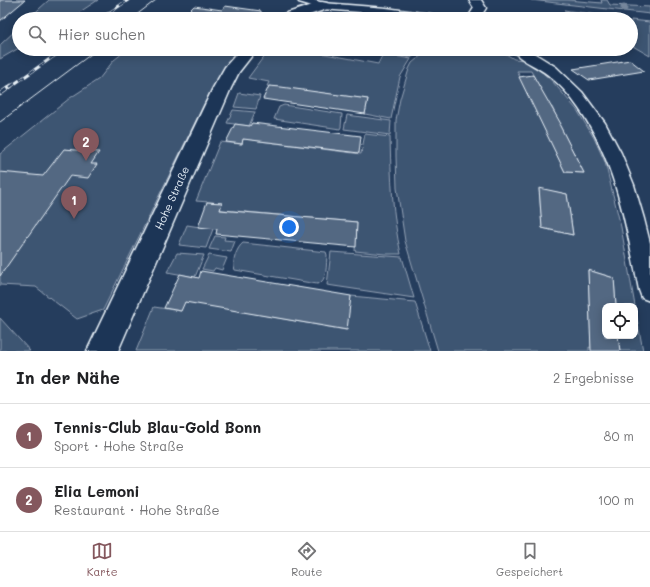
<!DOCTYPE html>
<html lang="de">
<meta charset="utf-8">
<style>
:root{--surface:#fff;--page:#f2f2f2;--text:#202124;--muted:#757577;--line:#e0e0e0;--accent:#84575d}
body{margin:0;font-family:Mali,sans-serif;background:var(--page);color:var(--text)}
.controls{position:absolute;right:12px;bottom:12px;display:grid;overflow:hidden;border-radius:8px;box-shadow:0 2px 10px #0003}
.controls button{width:36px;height:36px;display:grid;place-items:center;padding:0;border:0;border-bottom:1px solid var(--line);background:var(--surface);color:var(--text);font:20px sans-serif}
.you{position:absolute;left:289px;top:227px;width:14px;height:14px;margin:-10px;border:3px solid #fff;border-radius:50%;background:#1a73e8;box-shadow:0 0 0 6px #1a73e833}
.badge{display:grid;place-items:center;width:26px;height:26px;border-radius:50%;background:var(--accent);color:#fff;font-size:13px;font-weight:700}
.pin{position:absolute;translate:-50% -33px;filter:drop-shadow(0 1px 2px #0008)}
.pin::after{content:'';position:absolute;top:21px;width:14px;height:12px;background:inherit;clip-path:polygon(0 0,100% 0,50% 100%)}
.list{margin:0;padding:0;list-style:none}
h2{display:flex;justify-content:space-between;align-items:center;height:52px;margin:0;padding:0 16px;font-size:17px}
h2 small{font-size:13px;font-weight:400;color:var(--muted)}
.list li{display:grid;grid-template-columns:26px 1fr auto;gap:12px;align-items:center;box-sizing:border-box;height:64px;padding:0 16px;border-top:1px solid var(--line)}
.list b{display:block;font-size:15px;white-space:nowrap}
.list p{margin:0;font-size:13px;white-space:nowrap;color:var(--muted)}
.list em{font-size:13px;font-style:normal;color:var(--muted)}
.icon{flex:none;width:22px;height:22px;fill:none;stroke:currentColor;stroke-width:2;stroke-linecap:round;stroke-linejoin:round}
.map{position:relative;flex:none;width:650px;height:351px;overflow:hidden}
.search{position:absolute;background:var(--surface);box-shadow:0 2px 10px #0003;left:12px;right:12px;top:12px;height:44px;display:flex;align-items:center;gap:10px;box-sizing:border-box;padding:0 14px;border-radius:22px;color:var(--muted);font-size:15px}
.sheet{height:180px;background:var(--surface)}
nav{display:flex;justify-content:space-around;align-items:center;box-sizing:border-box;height:56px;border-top:1px solid var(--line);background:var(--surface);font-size:11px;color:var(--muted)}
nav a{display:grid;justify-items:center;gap:2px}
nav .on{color:var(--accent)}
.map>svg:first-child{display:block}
.green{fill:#3e5472;stroke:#93a2b5;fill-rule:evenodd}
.building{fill:#536782;stroke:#e8f1f8}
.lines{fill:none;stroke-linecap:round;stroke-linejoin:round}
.minor-casing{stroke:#e8f1f8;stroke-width:3}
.tertiary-casing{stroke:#e8f1f8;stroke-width:3}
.minor{fill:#1d3557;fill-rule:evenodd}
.tertiary{fill:#1d3557;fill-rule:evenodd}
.tram{stroke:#e8f1f8;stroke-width:1}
.rail-far1-casing{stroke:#e8f1f8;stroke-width:3}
.rail-casing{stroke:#e8f1f8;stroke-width:4.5}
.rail-far1{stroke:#1d3557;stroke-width:2;stroke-dasharray:6;stroke-linecap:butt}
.rail{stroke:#1d3557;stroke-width:3;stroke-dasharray:8;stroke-linecap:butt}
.tree{fill:#74869c}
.labels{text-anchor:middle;stroke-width:4;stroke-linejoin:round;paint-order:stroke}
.street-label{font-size:11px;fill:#e8f1f8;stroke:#1d3557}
</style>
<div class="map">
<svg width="650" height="351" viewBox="0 0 650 351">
<rect width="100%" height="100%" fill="#253d5d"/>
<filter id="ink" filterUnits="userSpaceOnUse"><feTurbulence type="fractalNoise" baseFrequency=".025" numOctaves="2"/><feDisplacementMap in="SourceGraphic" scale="8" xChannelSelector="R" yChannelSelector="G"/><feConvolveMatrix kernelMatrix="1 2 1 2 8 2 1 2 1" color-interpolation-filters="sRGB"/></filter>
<g filter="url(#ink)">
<!-- green -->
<g class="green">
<path d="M49 0H98L69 19H28Z"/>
<path d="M531 0H567L602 3 601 0H607L610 5 650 7V14Z"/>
<path d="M564 10 626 19H583Z"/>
<path d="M320 13 376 18 383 19H309Z"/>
<path d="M631 20 650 22V56L631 45Z"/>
<path d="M19 27V48L0 59V45Z"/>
<path d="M128 49H240L219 77 204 104 103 310 77 319 36 287 0 285V154L70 98 99 79 114 60Z"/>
<path d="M271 49H322L320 53 378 64 383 54 411 59 400 77 391 119 365 114 368 99 267 86 269 82 248 78 262 59Z"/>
<path d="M372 49H406L417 53 411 58Z"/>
<path d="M432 49H498L514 59 525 60 537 68 552 81 577 110 594 138 605 162 621 227 635 306H616L614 278 588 270 591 348 589 347V351H438L405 241 397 188 396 156V120L400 99 409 69 412 63 423 54ZM517 71H531L550 107H552L560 124H559L584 173 565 172ZM539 189 567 194 573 235 542 228Z"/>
<path d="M239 93 260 96 256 109 234 107Z"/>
<path d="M284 105 342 114 341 127 340 129 274 119 279 107Z"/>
<path d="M233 110 255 112 249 126 227 123Z"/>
<path d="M347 115 391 121 390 135 344 129Z"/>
<path d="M365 134 390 137C391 177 392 215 401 254H385L355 251 357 222 224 210 220 209 222 203 196 201 220 142 241 144 243 139H244L361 154Z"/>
<path d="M187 225 213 229 206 248 179 245Z"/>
<path d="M215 236 225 237 224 240 235 241 231 252 209 249Z"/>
<path d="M243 243 326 252 327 255C326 263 328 282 317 284L235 270C231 263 237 247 243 243Z"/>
<path d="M331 252 402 257 414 298 327 285Z"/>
<path d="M177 253 204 255 195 277 167 272Z"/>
<path d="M209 255 227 258 222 270 215 268 213 271 202 269Z"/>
<path d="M351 296 415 302 430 351H136L154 307 181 311 184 302H189L346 330Z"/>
<path d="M635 307 643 351H620L618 336H635Z"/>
<path d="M0 318 30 351H0Z"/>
</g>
<!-- building -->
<g class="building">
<path d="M0 0H25L0 21Z"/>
<path d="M194 6 222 10 225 6 261 11V19H181Z"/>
<path d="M630 60 644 71 589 80 573 69Z"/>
<path d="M533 75 561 124H559L584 173 565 172 519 77Z"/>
<path d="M269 86 281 87 368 99 365 114 263 99Z"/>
<path d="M252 123 361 136 359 153 243 139 242 144 226 142 235 124 250 126Z"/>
<path d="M64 149 99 152 91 164H97L88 178 70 176 0 276V172L43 176Z"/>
<path d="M539 188 567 194 573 235 542 228Z"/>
<path d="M207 202 222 203 220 210 357 222 356 247 216 234 217 229 198 227Z"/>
<path d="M588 270 614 278 616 306H605V336H618L620 351H591Z"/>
<path d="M201 271 351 296 347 330 185 302 181 311 164 308 180 274 199 278Z"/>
</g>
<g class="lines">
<defs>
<g id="minor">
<path d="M298 0H314L323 3 386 8 437 15 441 17 443 19H415L386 14 322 9 299 2Z"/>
<path d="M469 0H481L486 8 479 19H467L474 8Z"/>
<path d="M512 49H527L556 67 582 92 605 123 621 153 634 185 644 219 650 243V301L642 298 639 290C626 224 615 154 572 99 565 90 554 79 544 72 534 65 518 59 512 49Z"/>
</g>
<g id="tertiary">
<path d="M322 2 327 3 329 6 327 9 297 19H276L278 16Z"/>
<path d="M241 49H257L239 72 231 88 118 351H87L213 88 225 67Z"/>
</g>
</defs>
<!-- minor casing -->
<use href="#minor" class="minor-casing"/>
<!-- tertiary casing -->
<use href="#tertiary" class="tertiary-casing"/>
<!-- minor -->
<use href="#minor" class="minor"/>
<!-- tertiary -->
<use href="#tertiary" class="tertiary"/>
<!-- tram -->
<g class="tram">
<path d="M131 19 156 0"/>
<path d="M0 122 98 49"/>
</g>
<defs>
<g id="rail-far1">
<path d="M100 19 128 0"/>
<path d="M10 87 64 49"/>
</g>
<path id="rail" d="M0 94 11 86"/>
</defs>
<!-- rail-far1 casing -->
<use href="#rail-far1" class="rail-far1-casing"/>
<!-- rail casing -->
<use href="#rail" class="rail-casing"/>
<!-- rail-far1 -->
<use href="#rail-far1" class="rail-far1"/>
<!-- rail -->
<use href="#rail" class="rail"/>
</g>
<!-- trees -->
<circle class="tree" cx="624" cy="8" r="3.5"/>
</g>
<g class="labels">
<!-- street labels -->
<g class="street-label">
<text transform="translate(172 198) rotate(-66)" y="4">Hohe Straße</text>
</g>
</g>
</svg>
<div class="controls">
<button><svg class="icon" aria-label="locate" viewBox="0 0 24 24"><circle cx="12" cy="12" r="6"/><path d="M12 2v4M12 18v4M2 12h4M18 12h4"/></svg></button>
</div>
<div class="you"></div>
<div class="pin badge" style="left:74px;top:219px">1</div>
<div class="pin badge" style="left:86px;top:161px">2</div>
<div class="search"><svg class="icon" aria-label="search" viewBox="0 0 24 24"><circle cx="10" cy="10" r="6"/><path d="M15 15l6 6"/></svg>Hier suchen</div>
</div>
<section class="sheet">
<h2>In der Nähe<small>2 Ergebnisse</small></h2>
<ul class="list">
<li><span class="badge">1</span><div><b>Tennis-Club Blau-Gold Bonn</b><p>Sport · Hohe Straße</p></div><em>80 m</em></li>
<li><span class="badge">2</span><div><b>Elia Lemoni</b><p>Restaurant · Hohe Straße</p></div><em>100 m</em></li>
</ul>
</section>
<nav>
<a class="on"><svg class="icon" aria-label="map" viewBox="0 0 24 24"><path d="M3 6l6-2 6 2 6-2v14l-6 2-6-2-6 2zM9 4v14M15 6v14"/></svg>Karte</a>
<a><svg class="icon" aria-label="directions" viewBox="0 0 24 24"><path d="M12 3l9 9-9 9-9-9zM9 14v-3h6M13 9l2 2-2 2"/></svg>Route</a>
<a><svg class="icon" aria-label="saved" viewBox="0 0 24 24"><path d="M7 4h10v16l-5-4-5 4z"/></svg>Gespeichert</a>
</nav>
